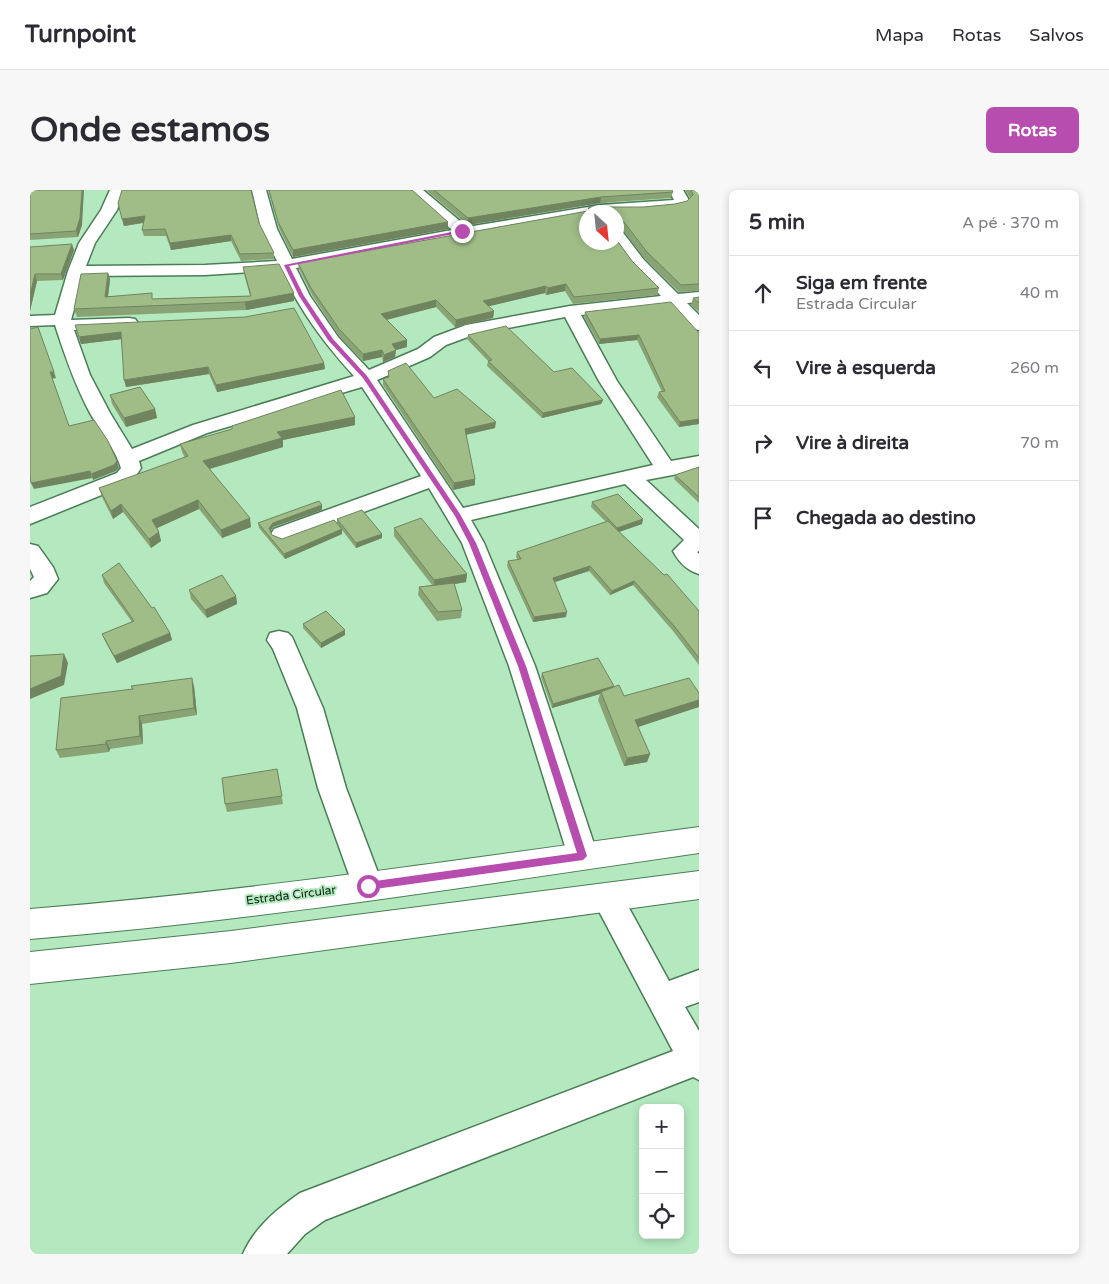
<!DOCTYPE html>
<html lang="pt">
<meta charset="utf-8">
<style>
:root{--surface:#fff;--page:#f7f7f7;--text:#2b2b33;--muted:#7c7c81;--line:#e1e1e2;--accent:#b74dae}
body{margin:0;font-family:"Varela Round",sans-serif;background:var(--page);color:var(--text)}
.controls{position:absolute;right:15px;bottom:15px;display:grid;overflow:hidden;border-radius:8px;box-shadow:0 2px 8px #0003}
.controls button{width:45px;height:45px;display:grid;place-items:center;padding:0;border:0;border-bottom:1px solid var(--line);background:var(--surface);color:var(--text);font:25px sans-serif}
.compass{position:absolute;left:549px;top:15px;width:45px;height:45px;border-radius:50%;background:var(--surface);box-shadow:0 2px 8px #0003;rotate:153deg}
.stop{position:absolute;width:15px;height:15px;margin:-11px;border:4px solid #b74dae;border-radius:50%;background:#fff}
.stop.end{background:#b74dae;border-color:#fff;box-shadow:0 1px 5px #0008}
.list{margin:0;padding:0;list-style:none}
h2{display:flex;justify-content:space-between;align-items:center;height:65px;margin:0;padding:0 20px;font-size:21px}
h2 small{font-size:16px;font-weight:400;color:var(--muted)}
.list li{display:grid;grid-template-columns:32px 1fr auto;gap:15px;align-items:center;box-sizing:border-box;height:75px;padding:0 20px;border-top:1px solid var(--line)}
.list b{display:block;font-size:19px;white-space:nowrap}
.list p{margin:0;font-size:16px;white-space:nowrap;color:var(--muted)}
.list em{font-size:16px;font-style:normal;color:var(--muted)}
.icon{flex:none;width:28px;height:28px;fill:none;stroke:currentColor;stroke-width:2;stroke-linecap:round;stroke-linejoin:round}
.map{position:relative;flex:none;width:669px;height:1064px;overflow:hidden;border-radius:8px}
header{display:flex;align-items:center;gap:30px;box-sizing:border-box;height:70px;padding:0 25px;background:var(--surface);border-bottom:1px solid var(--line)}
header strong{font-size:24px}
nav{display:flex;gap:28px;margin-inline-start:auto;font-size:18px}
.intro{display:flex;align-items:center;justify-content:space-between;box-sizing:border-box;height:120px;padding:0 30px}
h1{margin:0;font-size:35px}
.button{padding:12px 22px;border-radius:8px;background:var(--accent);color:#fff;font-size:18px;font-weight:700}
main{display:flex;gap:30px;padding:0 30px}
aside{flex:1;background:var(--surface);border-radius:8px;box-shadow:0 2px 8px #0003}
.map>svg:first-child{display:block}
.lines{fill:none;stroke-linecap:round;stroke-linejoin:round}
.street-casing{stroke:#4b7c57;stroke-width:3}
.primary-casing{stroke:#4b7c57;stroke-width:2}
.street{fill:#fff;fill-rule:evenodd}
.primary{fill:#fff;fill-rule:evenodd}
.wall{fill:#8aa375}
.shaded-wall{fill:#70845f}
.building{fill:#a0bd88;stroke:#70845f}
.route{fill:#b74dae}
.labels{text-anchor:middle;stroke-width:4;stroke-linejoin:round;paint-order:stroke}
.street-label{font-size:12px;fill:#0a1f10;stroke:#b4e9bf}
</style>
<header>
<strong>Turnpoint</strong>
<nav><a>Mapa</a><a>Rotas</a><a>Salvos</a></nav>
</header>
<div class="intro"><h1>Onde estamos</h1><a class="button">Rotas</a></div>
<main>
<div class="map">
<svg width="669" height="1064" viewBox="0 0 669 1064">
<rect width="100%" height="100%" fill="#b4e9bf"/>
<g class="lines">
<defs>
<g id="street">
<path d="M80 0H94L87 20 65 53 56 76 175 75 247 71 231 39 222 0H236L247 39 262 69 422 40 377 0H393L437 37 570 15 644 10 639 0H653L660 12C652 24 573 22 556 22V26L266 78 280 106 308 147 339 180 388 159 404 147 436 135 540 116 631 106 602 76 585 52 586 38 591 40 614 70 648 104 669 102V112L657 113 669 125V140L663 139 640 115 551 125 587 191 641 271 669 266V280L616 290 669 339V361L667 362 669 364V384C656 380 649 372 643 361L654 350 595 294 441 330 454 353 505 476 568 666 563 675 553 679 543 675 538 666 479 476 432 353 399 298 260 349 252 352 244 349 241 344 244 339 391 286 332 197 177 243 109 271 111 278 101 293 0 334V317L87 283 91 278C85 258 70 241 60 223 45 195 35 166 25 135L0 136V126L25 125 38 81 49 53 71 20ZM251 80C271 122 293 152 324 186L163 235 102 259 80 223 60 185 44 140 99 138 105 137 108 133 105 129 99 128 41 130 53 86 175 85ZM535 127 569 191 623 275 433 318 347 190 400 167 416 155 446 144Z"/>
<path d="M0 354 8 356 23 377 28 389 17 403 0 408V391L4 387 0 379Z"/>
<path d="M249 441 258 443 262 447 293 518 316 598 353 696 349 706 338 710 327 706 323 696 288 598 267 518 243 459 237 450 240 443Z"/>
<path d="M577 694 588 698 639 791 669 780V812L655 817 669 841V890L663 887 295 1030 275 1044 257 1064H213C224 1038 247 1019 270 1003L643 861 562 708 566 698Z"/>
</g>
<g id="primary">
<path d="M669 637V663C447 695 224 731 0 749V719C224 701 447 667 669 637Z"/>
<path d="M669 681V709L201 773 0 794V762L201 741Z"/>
</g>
</defs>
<!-- street casing -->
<use href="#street" class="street-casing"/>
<!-- primary casing -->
<use href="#primary" class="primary-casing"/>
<!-- street -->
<use href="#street" class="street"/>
<!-- primary -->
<use href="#primary" class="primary"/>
</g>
<!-- wall -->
<g class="wall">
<path d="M0 0 52 35 48 47 0 50Z"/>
<path d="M238 0H382L418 32V39L263 67 249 38Z"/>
<path d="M396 0H642L643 2 641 8 570 13 438 35Z"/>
<path d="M655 0H669V101L649 102 615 69 592 39 586 37V22H556V52H586V49L602 71 629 98 627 105 543 114 535 101 516 105 515 103 458 116 464 121 463 128 425 137 406 117 357 130 377 150V157L366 160 365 167 353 172 352 167 333 171 309 146 282 105 269 79 268 73 558 21 559 17H613L645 14 657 11 660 8Z"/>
<path d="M88 13 229 33 244 63V69L211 71 201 51 141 60 136 46H114L112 40 114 33 94 36Z"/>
<path d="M0 57 44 60 33 90 7 91 0 121Z"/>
<path d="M213 77 264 111 216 120 47 127 44 119 78 83 80 90 78 106 123 109 220 106 214 84Z"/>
<path d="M669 107V122L661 115 663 108Z"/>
<path d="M555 122 669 143V234L649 237 627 207 629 202H632L607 150 569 154 554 127Z"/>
<path d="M45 135 294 173 295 179 187 202 179 184 96 197 91 149 51 154Z"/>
<path d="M438 145 524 182 573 210 571 214 512 228 457 176 458 171 437 149Z"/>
<path d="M358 181 404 208 465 238 436 245 445 289V295L423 300 353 195V189L358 187Z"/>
<path d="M80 205 125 219 127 228 96 237 82 214Z"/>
<path d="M325 227V235L253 250V257L180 279 221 337 192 348 169 319 127 338 131 351 121 358 93 322 83 329 72 307 69 298 155 268 152 262 150 254Z"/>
<path d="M669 277V313L644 289 645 285Z"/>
<path d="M562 312 613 329 612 334 589 342 669 421V475L643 441 603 395 580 405 559 381 525 392 536 427 503 432 477 376 478 371 488 370 486 367 487 362 576 332 561 317Z"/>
<path d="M292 315V320L243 337 240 342 242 345 252 349 307 333V329L352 348 326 358 312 340V344L255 369 229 338 228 333Z"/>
<path d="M364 338 437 384 436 392 424 394 432 420 431 428 407 431 388 405 389 397 402 395 364 346Z"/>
<path d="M72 385 140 443 142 450 87 473 75 451 72 444 102 432 74 393Z"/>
<path d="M159 400 206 406 207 414 177 428 161 409Z"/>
<path d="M273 434 315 440V445L291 458 273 438Z"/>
<path d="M512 483 584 497 594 506 669 503V516L608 537 620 564 617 572 594 576 568 510 570 504 522 518 511 487Z"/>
<path d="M101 496H164L167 525 112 534 113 554 80 559 79 562 30 568 26 560 102 499Z"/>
<path d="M247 579 253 614 197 622 195 614Z"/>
</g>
<!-- shaded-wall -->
<g class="shaded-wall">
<path d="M52 0H54L52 35 48 47 46 41Z"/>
<path d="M571 7 570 13 438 35V28Z"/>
<path d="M115 26 117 32 94 36 92 29Z"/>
<path d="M418 32V39L263 67V60Z"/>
<path d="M201 45V51L141 60 140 53Z"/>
<path d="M42 54 44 60 33 90 31 84Z"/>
<path d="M78 83 80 90 77 114 75 107Z"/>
<path d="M5 84 7 91 0 121V105Z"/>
<path d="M536 94 535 101 516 105 518 98Z"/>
<path d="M516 96 515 103 452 118 453 111Z"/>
<path d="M264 103V111L216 120 215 112Z"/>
<path d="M406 110V117L351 131V124Z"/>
<path d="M464 121 463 128 425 137 426 130Z"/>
<path d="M91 142 93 149 51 154 49 147Z"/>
<path d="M609 145 607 150 569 154 570 149Z"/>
<path d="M377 150V157L366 160 365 167 353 172 354 165 362 154Z"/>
<path d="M352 160V167L333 171V164Z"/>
<path d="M294 173 295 179 187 202 186 195Z"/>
<path d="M178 177 179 184 96 197 94 190Z"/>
<path d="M20 182H24L26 188 22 189Z"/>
<path d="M573 210 571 214 512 228 513 223Z"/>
<path d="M125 219 127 228 96 237 94 228Z"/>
<path d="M325 227V235L253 250V257L175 280 173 271 247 242Z"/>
<path d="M669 229V234L649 237 650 232Z"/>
<path d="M466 232 465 238 434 245 435 239Z"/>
<path d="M87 271 89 278 86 281 63 290 61 284Z"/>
<path d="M60 281 62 288 4 299 1 293Z"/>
<path d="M445 289V295L423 300 424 293Z"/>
<path d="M168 310 169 319 125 339 122 330Z"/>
<path d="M91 314 93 322 83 329 81 321Z"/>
<path d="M292 315V320L243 337 239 343V338L243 333Z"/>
<path d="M220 328 221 337 192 348 191 340Z"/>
<path d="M613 329 612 334 586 343 587 338Z"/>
<path d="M312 339V344L255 369 254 364Z"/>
<path d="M129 342 131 351 121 358 119 349Z"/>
<path d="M352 344V348L326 358V353Z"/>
<path d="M560 376 559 381 522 393 523 388Z"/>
<path d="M437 384 436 392 404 398V390Z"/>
<path d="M604 391 603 395 580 405 582 401Z"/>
<path d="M206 406 207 414 177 428 175 420Z"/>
<path d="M537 422 536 427 503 432 504 427Z"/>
<path d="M315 440V445L291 458V453Z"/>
<path d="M140 443 142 450 87 473 84 466Z"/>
<path d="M34 464 38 473 34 495 0 509V499Z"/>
<path d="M162 488 164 496 167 525 164 518Z"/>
<path d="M584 496 571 502 570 504 522 518 523 514Z"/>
<path d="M669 510V517L602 539 605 530Z"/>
<path d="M109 526 112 534 113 554 110 546Z"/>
<path d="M76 551 80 559 79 562 76 554Z"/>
<path d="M620 564 617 572 594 576 597 568Z"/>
</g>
<!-- building -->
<g class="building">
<path d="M0 0H52L50 28 46 41 0 44Z"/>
<path d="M92 0H221L229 33 244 63 210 64 201 45 140 53 135 39 112 40 115 26 92 29 88 13Z"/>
<path d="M239 0H382L418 32 263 60 248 32Z"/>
<path d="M404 0H642L643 2 571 7 438 28Z"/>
<path d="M661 0H669V94L651 95 617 62 594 32 586 30V22H556V52H586V49L602 71 629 98 544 107 536 94 518 98 516 96 453 111 464 121 426 130 406 110 351 124 377 150 362 154 366 160 354 165 352 160 333 164 309 139 281 98 268 73 558 21 559 17H613L645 14 657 11 663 5Z"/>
<path d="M42 54 31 84H5L0 105V57Z"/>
<path d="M249 74 264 103 215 112 44 119 51 84 78 83 75 107 122 103V109L221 106 213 77Z"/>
<path d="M669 107V113L663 108Z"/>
<path d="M641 112 669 143V229L650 232 629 202 635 201 609 145 570 149 555 122Z"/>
<path d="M264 118 294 173 186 195 178 177 94 190 91 142 49 147 45 135 215 127Z"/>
<path d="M476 136 524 182 542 178 573 210 513 223 458 171 462 170 438 145Z"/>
<path d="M8 137 24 182H20L39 236 64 230 78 251 87 271 84 275 61 284 60 281 1 293 0 283V139Z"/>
<path d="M376 173 404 208 427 199 466 232 435 239 445 289 424 293 353 189 359 187 358 181Z"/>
<path d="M110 197 125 219 94 228 80 205Z"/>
<path d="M311 200 325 227 247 242 252 248 173 271 220 328 191 340 168 310 122 330 129 342 119 349 91 314 81 321 69 298 158 266 150 254 202 239V236Z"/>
<path d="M669 277V307L645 285Z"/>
<path d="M588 304 613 329 587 338 562 312Z"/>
<path d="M289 311 292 315 243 333 239 338 242 345 252 349 304 330 312 339 254 364 228 333Z"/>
<path d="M332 320 352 344 326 353 307 329Z"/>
<path d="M391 328 437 384 404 390 364 338Z"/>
<path d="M578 331 634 385 637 384 669 421V468L645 437 604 391 582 401 560 376 523 388 537 422 504 427 478 371 491 369 487 362Z"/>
<path d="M89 373 122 418 124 417 140 443 84 466 72 444 104 431 72 385Z"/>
<path d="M192 385 206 406 175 420 159 400Z"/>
<path d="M424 393 432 420 408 422 389 397Z"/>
<path d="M296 421 315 440 291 453 273 434Z"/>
<path d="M34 464 31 486 0 499V466Z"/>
<path d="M568 468 584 496 523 514 512 483Z"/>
<path d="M162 488 164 518 109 526 110 546 76 551V554L26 560 31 508 103 499 101 496Z"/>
<path d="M659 488 669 503V510L605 530 620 564 597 568 571 502 589 495 594 506Z"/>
<path d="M247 579 252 606 195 614 192 588Z"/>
</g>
<!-- route -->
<path class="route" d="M432 40 434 42 259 76 274 106 303 149 337 186 430 324 446 353 496 476 557 666 553 670 338 700 334 696 338 692 547 663 488 476 439 353 425 326 333 188 298 150 269 106 254 75Z"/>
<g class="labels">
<!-- street labels -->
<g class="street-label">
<text transform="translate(261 705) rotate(-7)" y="4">Estrada Circular</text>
</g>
</g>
</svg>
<div class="controls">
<button>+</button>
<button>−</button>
<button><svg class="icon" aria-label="locate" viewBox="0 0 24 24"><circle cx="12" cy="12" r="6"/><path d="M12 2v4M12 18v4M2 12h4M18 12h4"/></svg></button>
</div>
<svg class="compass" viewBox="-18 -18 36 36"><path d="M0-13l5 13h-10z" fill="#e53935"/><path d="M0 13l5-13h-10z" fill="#7c7c81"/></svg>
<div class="stop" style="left:338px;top:696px"></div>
<div class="stop end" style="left:432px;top:41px"></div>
</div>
<aside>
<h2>5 min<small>A pé · 370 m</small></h2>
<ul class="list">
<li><svg class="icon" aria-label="ahead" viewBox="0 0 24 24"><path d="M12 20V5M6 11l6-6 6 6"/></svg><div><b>Siga em frente</b><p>Estrada Circular</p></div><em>40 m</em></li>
<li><svg class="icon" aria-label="left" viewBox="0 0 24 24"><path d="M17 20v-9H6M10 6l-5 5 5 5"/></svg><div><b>Vire à esquerda</b></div><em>260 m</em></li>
<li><svg class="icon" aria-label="right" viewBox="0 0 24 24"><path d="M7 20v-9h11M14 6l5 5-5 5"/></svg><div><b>Vire à direita</b></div><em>70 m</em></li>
<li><svg class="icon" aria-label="arrive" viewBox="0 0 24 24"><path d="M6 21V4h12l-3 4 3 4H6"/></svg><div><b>Chegada ao destino</b></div></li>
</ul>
</aside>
</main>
